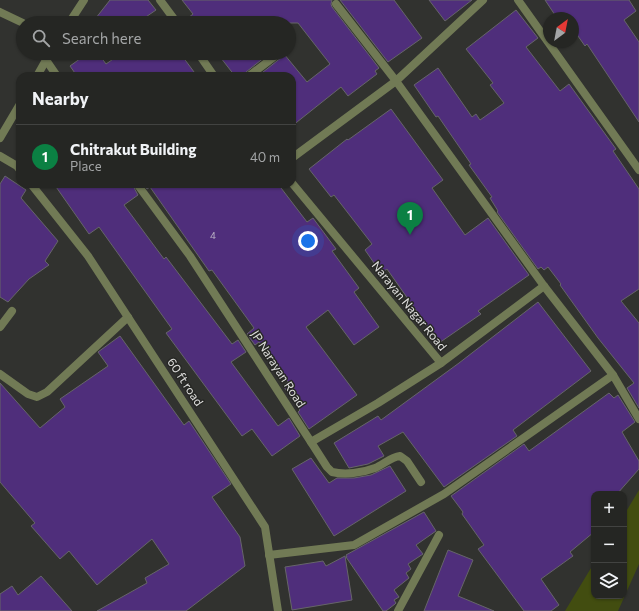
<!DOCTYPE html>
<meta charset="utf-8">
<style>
:root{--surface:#252623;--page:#313230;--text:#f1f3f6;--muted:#a3a5a6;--line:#424341;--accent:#0b8043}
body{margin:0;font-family:Commissioner,sans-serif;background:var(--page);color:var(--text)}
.controls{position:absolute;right:12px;bottom:12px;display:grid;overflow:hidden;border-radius:8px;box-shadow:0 1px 3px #0004}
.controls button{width:36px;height:36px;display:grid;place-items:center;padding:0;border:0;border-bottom:1px solid var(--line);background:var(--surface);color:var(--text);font:20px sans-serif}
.compass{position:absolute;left:543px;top:12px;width:36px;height:36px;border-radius:50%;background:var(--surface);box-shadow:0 1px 3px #0004;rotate:32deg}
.you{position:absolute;left:308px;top:241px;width:14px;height:14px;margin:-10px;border:3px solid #fff;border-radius:50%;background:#1a73e8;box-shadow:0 0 0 6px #1a73e833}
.badge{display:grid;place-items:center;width:26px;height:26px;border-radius:50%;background:var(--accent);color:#fff;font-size:13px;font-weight:700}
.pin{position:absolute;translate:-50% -33px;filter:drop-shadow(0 1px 2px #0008)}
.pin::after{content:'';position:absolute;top:21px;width:14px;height:12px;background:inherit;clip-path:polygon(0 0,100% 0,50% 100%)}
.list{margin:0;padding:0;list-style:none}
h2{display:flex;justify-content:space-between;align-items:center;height:52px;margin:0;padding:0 16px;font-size:17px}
h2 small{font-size:13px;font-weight:400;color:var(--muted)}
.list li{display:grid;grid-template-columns:26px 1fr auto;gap:12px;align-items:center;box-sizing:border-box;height:64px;padding:0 16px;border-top:1px solid var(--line)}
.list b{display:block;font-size:15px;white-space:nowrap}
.list p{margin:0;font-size:13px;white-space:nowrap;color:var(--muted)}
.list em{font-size:13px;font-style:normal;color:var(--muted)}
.icon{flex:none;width:22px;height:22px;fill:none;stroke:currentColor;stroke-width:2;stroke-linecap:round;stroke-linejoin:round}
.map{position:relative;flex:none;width:639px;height:611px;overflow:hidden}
.search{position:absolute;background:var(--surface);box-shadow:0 1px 3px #0004;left:16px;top:16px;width:280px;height:44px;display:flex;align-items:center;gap:10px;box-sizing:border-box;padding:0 14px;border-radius:22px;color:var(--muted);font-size:15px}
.panel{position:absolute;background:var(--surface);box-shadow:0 1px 3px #0004;left:16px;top:72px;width:280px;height:116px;border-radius:12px}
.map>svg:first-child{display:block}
.green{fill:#424d10}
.building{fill:#4f2e7b;stroke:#666569}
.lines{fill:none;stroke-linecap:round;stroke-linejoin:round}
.minor{stroke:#717a55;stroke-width:8}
.tertiary{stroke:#717a55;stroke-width:8}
.labels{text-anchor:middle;stroke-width:3;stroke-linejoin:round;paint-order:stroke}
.number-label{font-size:10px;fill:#bcb4c5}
.street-label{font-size:12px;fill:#e0e0de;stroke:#272825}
</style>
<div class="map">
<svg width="639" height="611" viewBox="0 0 639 611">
<rect width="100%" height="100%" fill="#31322f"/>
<!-- green -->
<path class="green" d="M639 490V564L618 611H565L594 563V596H624V515Z"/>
<!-- building -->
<g class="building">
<path d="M110 0H148L156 10 137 23H92Z"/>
<path d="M182 0H332L331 4 332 7 379 68 375 71 377 74 348 96 341 87 292 126V76H258L282 57 284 54 307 82 330 64 298 23H182L193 14Z"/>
<path d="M340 0H394L422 38 388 62Z"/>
<path d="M429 0H472L445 21Z"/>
<path d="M545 0H629L636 11 624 20 639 42V122L587 44 585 46 573 29V18H557Z"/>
<path d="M516 10 538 38 526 47 560 91 569 84 616 149 613 151 639 189V289L621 301 639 323V408L627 388 634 383 598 338 560 285 561 284 548 267 544 270 541 267 538 269 497 212 498 211 490 198 492 197 469 165 471 164 438 116 436 117 414 85 438 68 472 117 476 114 480 120 504 103 490 85 493 83 466 49Z"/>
<path d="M88 53H98L106 64 122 53H180L197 76H77L70 66Z"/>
<path d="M217 53H270L246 72 244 76H235Z"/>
<path d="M391 109 443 180 432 188 465 235 488 218 529 275 478 311 481 314 439 343 387 269 381 273 365 250 372 244 334 195 331 197 309 169 347 139 348 140Z"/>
<path d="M5 176 26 190 21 198 58 241 45 261 49 265 29 279 8 302 0 297V184Z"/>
<path d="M54 184H132L138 195 124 205 164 259 166 257 232 344 238 340 246 352 231 362 278 426 289 418 300 436 272 456 252 429 242 436 166 333 172 329 99 227 89 234Z"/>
<path d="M144 184H278L307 222 313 218 336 249 332 251 359 288 354 292 379 327 354 345 328 310 306 327 357 395 309 429 298 412 300 410 283 386 288 382 259 342 255 345 247 334 254 328 212 270 209 271 150 187 147 189Z"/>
<path d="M538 302 591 371 513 430 517 436 444 487 403 432 378 446 384 456 368 464 349 468 334 443 378 416 381 420 459 363Z"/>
<path d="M120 336 184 425 189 421 231 484 212 497 240 537 245 566 186 611H97L147 583 145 578 169 564 152 539 97 585 69 551 60 559 31 526 35 523 0 482V383L40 428 65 407 60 399 108 366 98 352Z"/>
<path d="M609 393 614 398 618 395 635 422 622 432 639 461V469L617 494H594V532L570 552 573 556 541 579 559 605 551 611H524L478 549 484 545 462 514 463 512 451 496 524 444 529 451Z"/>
<path d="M311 458 329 483 337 478H354L371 475 390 466 406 491 334 536 292 469Z"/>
<path d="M424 512 436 531 416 545 423 554 408 564 411 569 406 573 409 578 394 590 399 597 394 600 396 603 395 604 386 611H383L346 557H347L346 555Z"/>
<path d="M448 550 473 560 458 596 494 611H424Z"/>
<path d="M345 556 352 600 292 610 285 567 323 561 326 566Z"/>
<path d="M41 576 72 611H0V594L12 586 18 595Z"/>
</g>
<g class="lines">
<!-- minor -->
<g class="minor">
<path d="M160 0 177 23"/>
<path d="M518 0 639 170"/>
<path d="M336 4 396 81 544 286 613 375 639 419"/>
<path d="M0 12 23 23"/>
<path d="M69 23 84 0"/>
<path d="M198 53 214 76"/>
<path d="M46 60 57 76"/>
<path d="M37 76 50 53"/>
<path d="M249 76 279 53"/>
<path d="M0 138 20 104"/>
<path d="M292 158 396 81 483 0"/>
<path d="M292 183 441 363 544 286"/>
<path d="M137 184 190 256 311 442 378 403 441 363"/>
<path d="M0 327 12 311"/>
<path d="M0 374 28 394 37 397 47 392 128 317"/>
<path d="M311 442 327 467 332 472C345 475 362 473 375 468 384 464 391 457 400 456L407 461 421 482"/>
<path d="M269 555 354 545 444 494 613 375"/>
<path d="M398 611 439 535"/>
</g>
<!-- tertiary -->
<g class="tertiary">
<path d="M0 156 17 166 20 170"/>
<path d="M31 184 88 256 265 527 278 611"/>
</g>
</g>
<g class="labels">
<!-- number labels -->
<g class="number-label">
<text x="213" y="239">4</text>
</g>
<!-- street labels -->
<g class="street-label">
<text transform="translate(409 306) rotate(51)" y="4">Narayan Nagar Road</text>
<text transform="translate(278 369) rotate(57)" y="4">JP Narayan Road</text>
<text transform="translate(185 382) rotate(57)" y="4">60 ft road</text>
</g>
</g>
</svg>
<div class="controls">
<button>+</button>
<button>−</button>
<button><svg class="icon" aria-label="layers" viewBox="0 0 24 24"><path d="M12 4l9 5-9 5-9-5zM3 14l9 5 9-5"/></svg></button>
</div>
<svg class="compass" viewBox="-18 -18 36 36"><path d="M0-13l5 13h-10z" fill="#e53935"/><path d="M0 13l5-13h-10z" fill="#a3a5a6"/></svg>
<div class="you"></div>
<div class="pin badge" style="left:410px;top:235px">1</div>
<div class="search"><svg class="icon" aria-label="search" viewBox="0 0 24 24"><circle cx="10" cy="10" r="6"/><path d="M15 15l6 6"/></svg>Search here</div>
<section class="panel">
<h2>Nearby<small></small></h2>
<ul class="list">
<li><span class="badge">1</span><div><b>Chitrakut Building</b><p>Place</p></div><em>40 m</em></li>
</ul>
</section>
</div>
